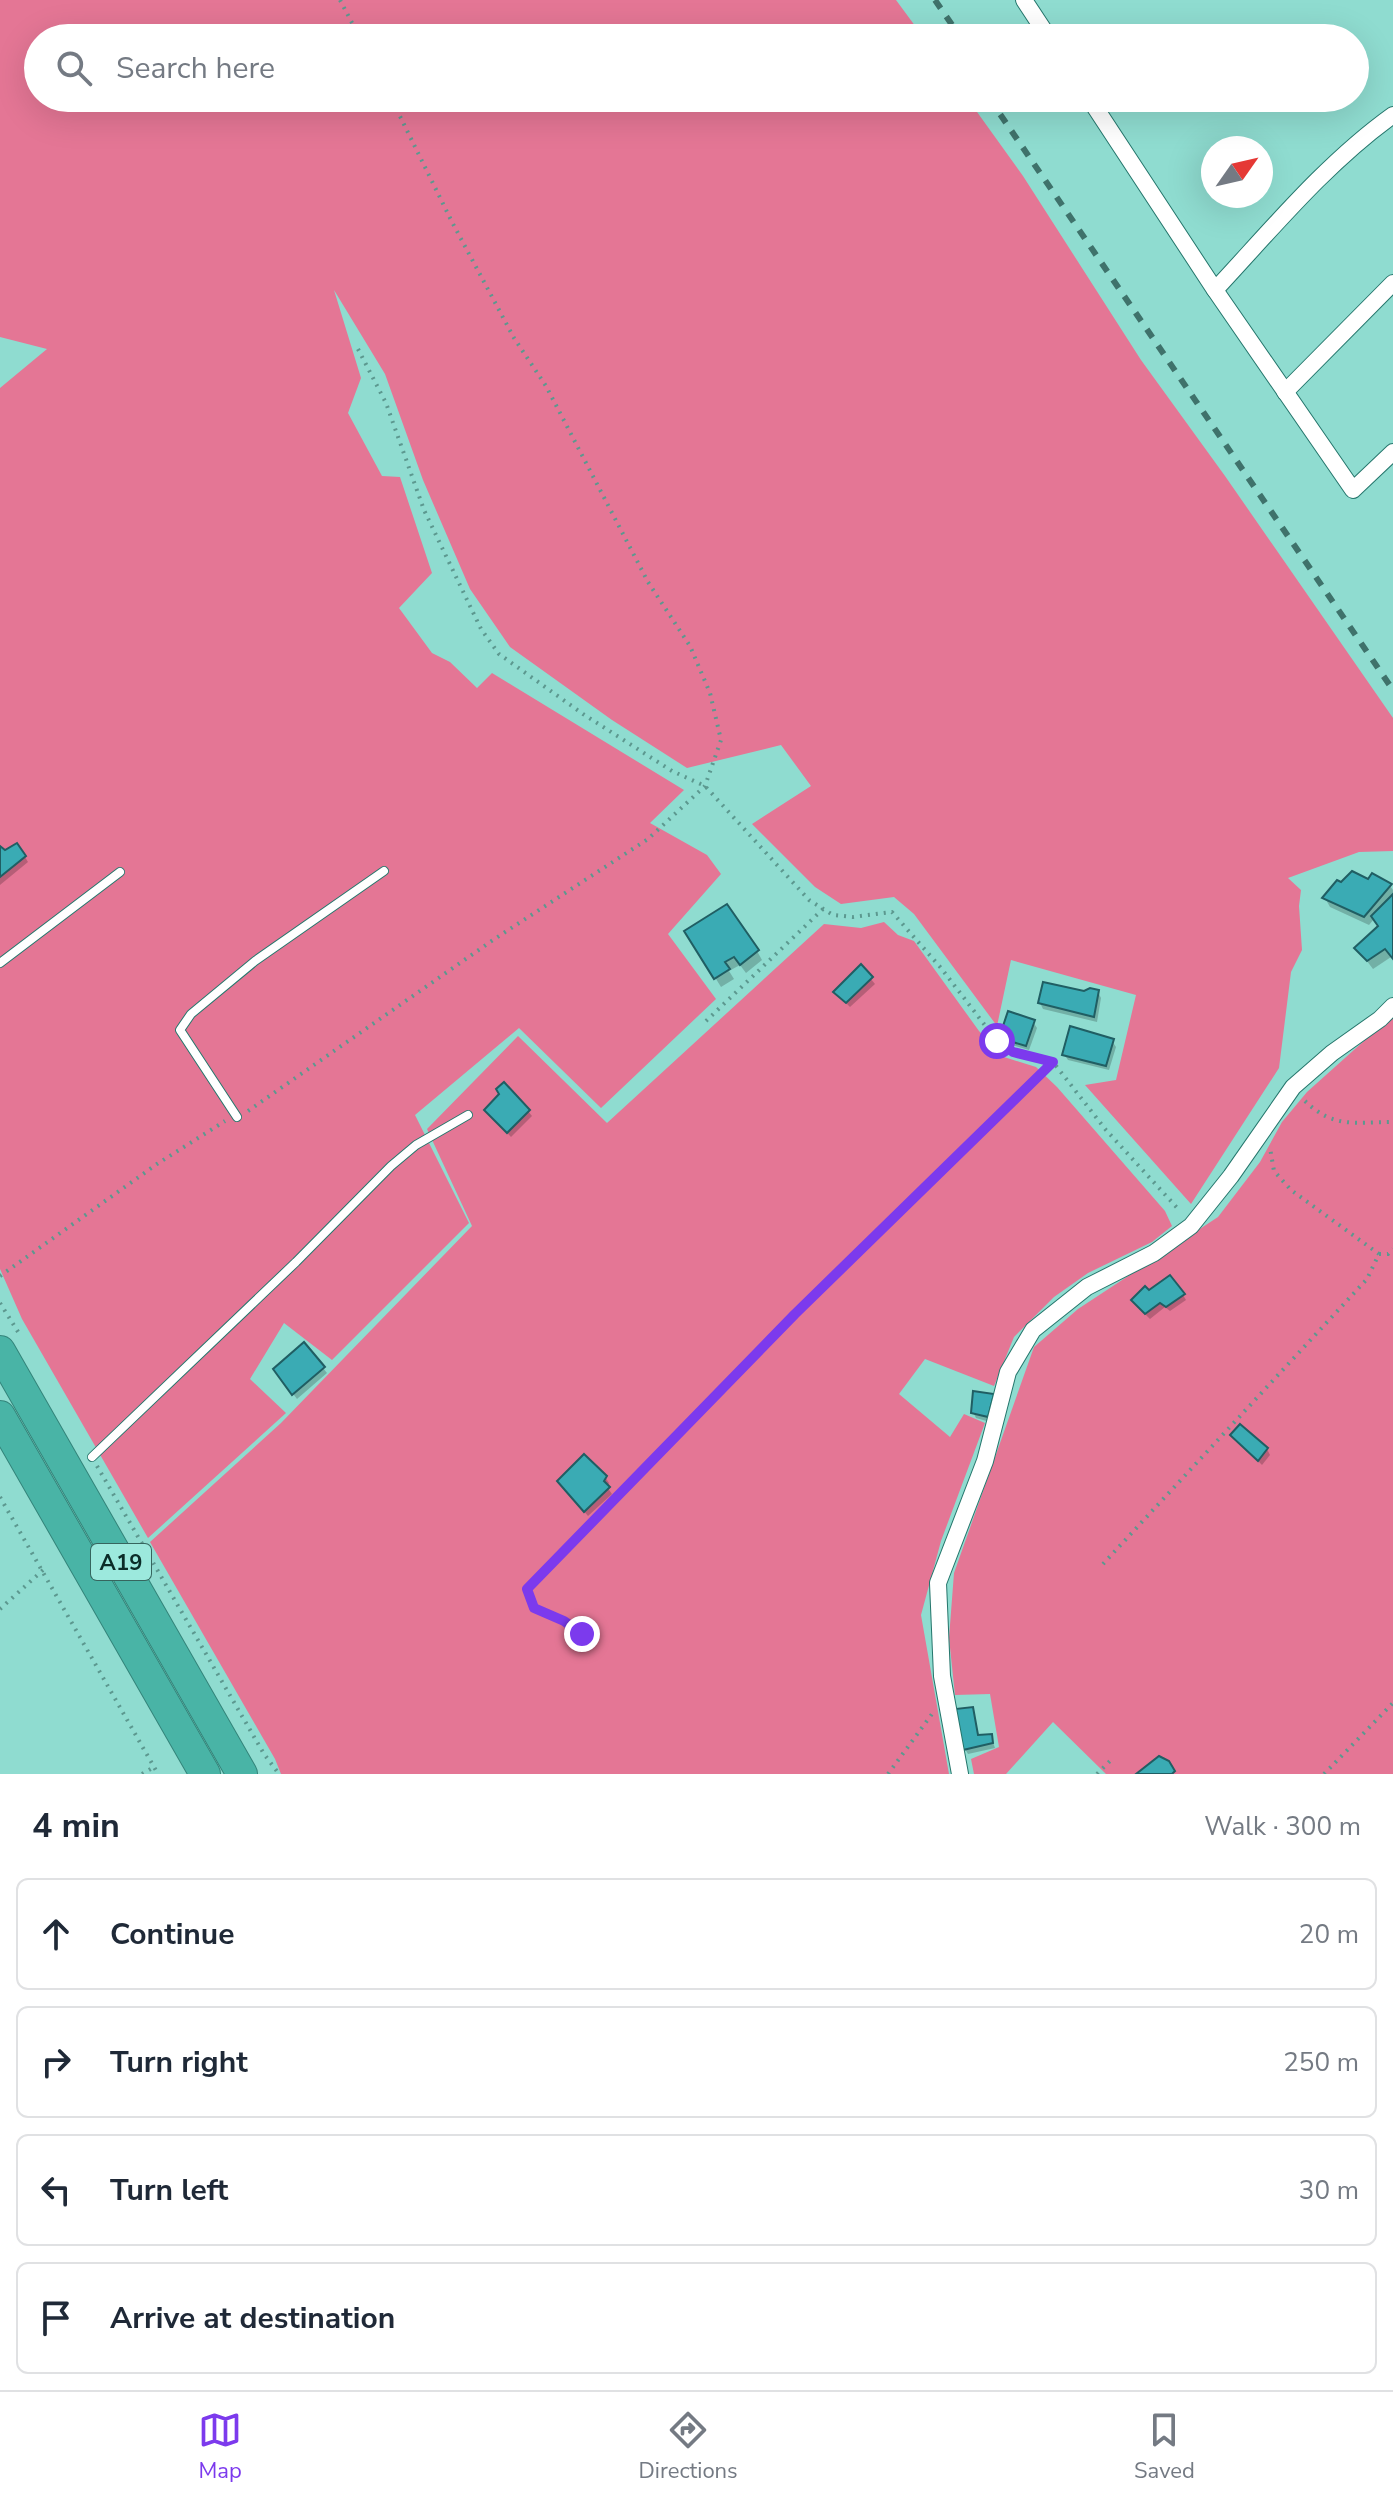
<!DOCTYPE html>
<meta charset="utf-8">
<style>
:root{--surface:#fff;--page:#f6f6f7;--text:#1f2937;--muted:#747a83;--line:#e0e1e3;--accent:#7c3aed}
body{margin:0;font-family:"Nunito Sans",sans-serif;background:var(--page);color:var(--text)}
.compass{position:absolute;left:1201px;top:136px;width:72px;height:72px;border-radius:50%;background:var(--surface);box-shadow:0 8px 32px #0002;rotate:56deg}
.stop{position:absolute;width:24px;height:24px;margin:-18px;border:6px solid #7c3aed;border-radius:50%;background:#fff}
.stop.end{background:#7c3aed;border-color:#fff;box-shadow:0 2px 8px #0008}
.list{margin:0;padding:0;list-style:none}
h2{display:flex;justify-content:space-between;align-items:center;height:104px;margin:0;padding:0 32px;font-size:34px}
h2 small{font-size:26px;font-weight:400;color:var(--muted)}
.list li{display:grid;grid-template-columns:52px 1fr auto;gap:24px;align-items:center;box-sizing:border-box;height:112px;margin:0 16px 16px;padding:0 16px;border:2px solid var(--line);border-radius:12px}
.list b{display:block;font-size:30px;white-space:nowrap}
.list em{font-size:26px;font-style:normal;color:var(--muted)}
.icon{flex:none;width:44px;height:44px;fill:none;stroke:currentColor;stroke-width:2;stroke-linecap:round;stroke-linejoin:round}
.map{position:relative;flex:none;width:1393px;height:1774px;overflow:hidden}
.search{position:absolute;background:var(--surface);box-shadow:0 8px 32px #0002;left:24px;right:24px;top:24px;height:88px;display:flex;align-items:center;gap:20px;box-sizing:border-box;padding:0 28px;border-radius:44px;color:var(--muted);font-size:30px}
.sheet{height:616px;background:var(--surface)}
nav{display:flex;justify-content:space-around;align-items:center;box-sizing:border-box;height:112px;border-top:2px solid var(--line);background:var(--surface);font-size:22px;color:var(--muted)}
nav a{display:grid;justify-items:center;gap:4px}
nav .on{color:var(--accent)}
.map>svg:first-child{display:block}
.green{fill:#e47695}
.shadow{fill:#0003}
.building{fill:#3aabb4;stroke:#205e63;stroke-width:2}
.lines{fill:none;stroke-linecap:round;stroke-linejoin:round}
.service-casing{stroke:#25766c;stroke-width:10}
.minor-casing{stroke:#25766c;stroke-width:18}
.motorway-casing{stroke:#33847a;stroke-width:32}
.path{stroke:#5c988f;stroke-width:4;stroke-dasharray:2 6;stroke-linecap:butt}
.service{stroke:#fff;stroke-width:8}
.minor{stroke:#fff;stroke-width:16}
.motorway{stroke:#49b4a6;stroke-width:30}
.rail{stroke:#3f726b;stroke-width:6;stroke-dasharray:10 10;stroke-linecap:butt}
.route{stroke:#7c3aed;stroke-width:10}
.labels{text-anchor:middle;stroke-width:6;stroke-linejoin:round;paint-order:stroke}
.shield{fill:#9ce9dd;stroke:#36655e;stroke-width:2}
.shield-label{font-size:22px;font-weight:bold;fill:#0b2c28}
</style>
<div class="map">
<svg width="1393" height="1774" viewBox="0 0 1393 1774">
<rect width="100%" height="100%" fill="#8fdcd0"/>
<!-- green -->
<g class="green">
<path d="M0 0H896L924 38H38V98H967L1023 176 1141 360 1225 476 1393 718V851L1359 852 1288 878 1301 890 1299 906 1302 950 1291 972 1279 1068 1191 1204 1085 1085 1116 1080 1136 995 1011 960 997 1026 914 914 894 897 841 904 815 887 752 824 811 786 781 745 687 768 612 720 510 647 470 589 423 480 385 374 334 290 361 378 348 413 382 476 400 477 432 573 399 608 432 653 450 662 477 688 492 673 684 790 650 823 707 855 721 874 668 934 716 999 601 1108 519 1028 415 1115 469 1223 332 1360 284 1323 250 1379 286 1413 148 1538 22 1319 0 1269V388L47 349 0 337Z"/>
<path d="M884 922 898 935 914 941 979 1031 1004 1057 1036 1067 1057 1087 1165 1211 1172 1226 1152 1242 1088 1273 1054 1297 1014 1337 994 1386 925 1359 899 1394 950 1437 964 1414 985 1423 941 1541 921 1615 949 1774H281L275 1759 150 1542 281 1423 472 1226 427 1129 518 1036 607 1123 824 924 861 928Z"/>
<path d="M1393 1015V1774H1106L1053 1722 1006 1774H974L971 1759 999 1747 990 1694 955 1695 949 1638 954 1573 1034 1347 1078 1309 1218 1217 1260 1162 1282 1122 1307 1092Z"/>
</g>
<!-- shadow -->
<g class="shadow">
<path d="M0 849 25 857 28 862 0 885Z"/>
<path d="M1368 882 1390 886 1393 890V959L1391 957 1373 969 1357 948 1380 927 1374 919 1369 925 1330 907 1325 898Z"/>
<path d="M687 932 757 951 762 960 746 973 740 965 729 971 734 979 721 987Z"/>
<path d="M861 967 875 984 850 1007 836 993Z"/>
<path d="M1098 992 1101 998 1097 1022 1043 1009 1040 1003Z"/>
<path d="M1033 1022 1037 1028 1029 1050 1005 1043 1002 1037Z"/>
<path d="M1112 1041 1116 1047 1109 1070 1068 1060 1064 1054Z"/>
<path d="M487 1110 528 1111 532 1116 511 1137Z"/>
<path d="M1149 1293 1183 1295 1186 1300 1170 1311 1165 1307 1150 1319 1137 1306Z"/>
<path d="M323 1368 327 1373 297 1399 279 1375Z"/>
<path d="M993 1396 996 1402 990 1422 976 1418 973 1412Z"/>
<path d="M1233 1435 1267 1449 1270 1455 1262 1465Z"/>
<path d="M605 1477 609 1483 607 1487 612 1494 588 1516 563 1487Z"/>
<path d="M972 1709 979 1737 991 1736 995 1748 968 1754 965 1749Z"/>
</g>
<!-- building -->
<g class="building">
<path d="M17 843 26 856 0 877V846L5 850Z"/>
<path d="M1352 871 1368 879 1372 873 1392 884 1364 917 1322 898 1337 880 1341 882Z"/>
<path d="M1393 894V959L1385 949 1367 961 1354 948 1378 926 1371 916Z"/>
<path d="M727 904 759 950 740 965 734 957 725 962 730 969 714 979 684 931Z"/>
<path d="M861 964 873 977 846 1003 833 992Z"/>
<path d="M1043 982 1084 991 1090 988 1099 990 1094 1017 1038 1003Z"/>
<path d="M1008 1011 1035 1020 1026 1046 999 1038Z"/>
<path d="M1070 1026 1114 1039 1106 1066 1062 1055Z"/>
<path d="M504 1082 530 1110 507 1133 484 1110 499 1094 496 1089Z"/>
<path d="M1170 1275 1185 1294 1166 1307 1160 1303 1145 1314 1131 1300 1145 1286 1149 1290Z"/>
<path d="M304 1342 325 1367 292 1395 273 1369Z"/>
<path d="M973 1391 994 1394 988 1417 971 1413Z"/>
<path d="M1240 1424 1268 1448 1258 1461 1230 1435Z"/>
<path d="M584 1454 607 1476 604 1481 610 1487 584 1512 557 1481Z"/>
<path d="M973 1707 978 1735 992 1734 993 1743 963 1750 955 1709Z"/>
<path d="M1159 1756 1169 1761 1175 1771 1172 1774H1136Z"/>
</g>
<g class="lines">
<defs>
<g id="service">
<path d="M0 963 120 872"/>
<path d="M237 1117 180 1030 191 1014 255 961 384 871"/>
<path d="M92 1457 296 1262 391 1166 416 1145 468 1115"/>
</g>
<g id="minor">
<path d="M1024 0 1049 38"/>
<path d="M1089 98 1215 290 1353 490 1393 452"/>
<path d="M1215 290C1271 230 1326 163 1393 115"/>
<path d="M1285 392 1393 283"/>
<path d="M960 1774 942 1676 938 1583 985 1461 1008 1372 1033 1330 1087 1287 1154 1253 1191 1226 1231 1176 1293 1087 1332 1053 1380 1019 1393 1006"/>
</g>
<g id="motorway">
<path d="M0 1351 242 1774"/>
<path d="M0 1416 205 1774"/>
</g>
</defs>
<!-- service casing -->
<use href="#service" class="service-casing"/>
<!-- minor casing -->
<use href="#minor" class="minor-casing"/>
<!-- motorway casing -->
<use href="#motorway" class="motorway-casing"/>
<!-- path -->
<g class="path">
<path d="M340 0 360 38"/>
<path d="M358 349 386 403 424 510 481 629 499 654 583 714 672 771 705 786 809 900 833 915 853 917 892 912 941 968 997 1041 1013 1052 1053 1062 1106 1130 1180 1211"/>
<path d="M706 1021 823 909"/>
<path d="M1305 1101C1334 1129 1355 1122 1393 1122"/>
<path d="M248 1111 493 940 648 839 705 786 721 740 710 693 690 646 648 582 546 386 514 338 452 222 391 98"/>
<path d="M1379 1254H1388L1393 1249"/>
<path d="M0 1276 157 1164 225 1121"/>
<path d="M0 1303 20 1335"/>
<path d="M97 1466 264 1754 279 1774"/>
<path d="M0 1497 158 1774"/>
<path d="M1103 1564 1367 1279 1379 1254 1291 1190 1274 1171 1270 1148"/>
<path d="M0 1609 43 1570"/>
<path d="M582 1634 564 1621 534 1608 527 1589 795 1314 1053 1062"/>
<path d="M142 1774 154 1767"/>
<path d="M888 1774 932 1714"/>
<path d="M1097 1774 1111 1760"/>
<path d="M1324 1774 1393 1703"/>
</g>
<!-- service -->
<use href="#service" class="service"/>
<!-- minor -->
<use href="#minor" class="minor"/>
<!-- motorway -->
<use href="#motorway" class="motorway"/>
<!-- rail -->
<g class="rail">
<path d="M935 0 961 38"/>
<path d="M989 98 1393 690"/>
</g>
</g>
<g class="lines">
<!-- route -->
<path class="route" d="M582 1634 564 1621 534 1608 527 1589 795 1314 1053 1062 1013 1052 997 1041"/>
</g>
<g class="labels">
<!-- shield labels -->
<rect class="shield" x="91" y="1544" width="60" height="36" rx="6"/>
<g class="shield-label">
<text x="121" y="1570">A19</text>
</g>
</g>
</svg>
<svg class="compass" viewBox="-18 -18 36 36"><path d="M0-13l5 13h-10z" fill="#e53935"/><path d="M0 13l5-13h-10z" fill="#747a83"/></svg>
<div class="stop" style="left:997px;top:1041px"></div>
<div class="stop end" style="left:582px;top:1634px"></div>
<div class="search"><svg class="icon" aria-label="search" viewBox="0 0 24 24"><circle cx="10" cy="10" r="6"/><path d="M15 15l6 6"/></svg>Search here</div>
</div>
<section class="sheet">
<h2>4 min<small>Walk · 300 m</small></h2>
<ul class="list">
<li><svg class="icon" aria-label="ahead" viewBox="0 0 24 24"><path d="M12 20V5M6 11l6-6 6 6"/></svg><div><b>Continue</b></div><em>20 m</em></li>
<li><svg class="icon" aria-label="right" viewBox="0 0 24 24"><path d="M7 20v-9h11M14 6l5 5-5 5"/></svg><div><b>Turn right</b></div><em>250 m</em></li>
<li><svg class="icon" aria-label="left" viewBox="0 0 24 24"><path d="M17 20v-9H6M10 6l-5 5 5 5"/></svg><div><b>Turn left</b></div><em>30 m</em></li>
<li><svg class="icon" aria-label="arrive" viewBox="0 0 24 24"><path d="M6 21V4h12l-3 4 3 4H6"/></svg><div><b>Arrive at destination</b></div></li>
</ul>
</section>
<nav>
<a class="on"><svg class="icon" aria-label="map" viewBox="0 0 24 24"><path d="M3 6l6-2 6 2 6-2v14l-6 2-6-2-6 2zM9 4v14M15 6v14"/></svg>Map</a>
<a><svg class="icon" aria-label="directions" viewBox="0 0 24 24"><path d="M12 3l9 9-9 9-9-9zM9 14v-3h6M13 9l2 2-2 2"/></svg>Directions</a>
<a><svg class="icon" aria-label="saved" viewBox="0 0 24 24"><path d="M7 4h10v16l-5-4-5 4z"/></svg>Saved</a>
</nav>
